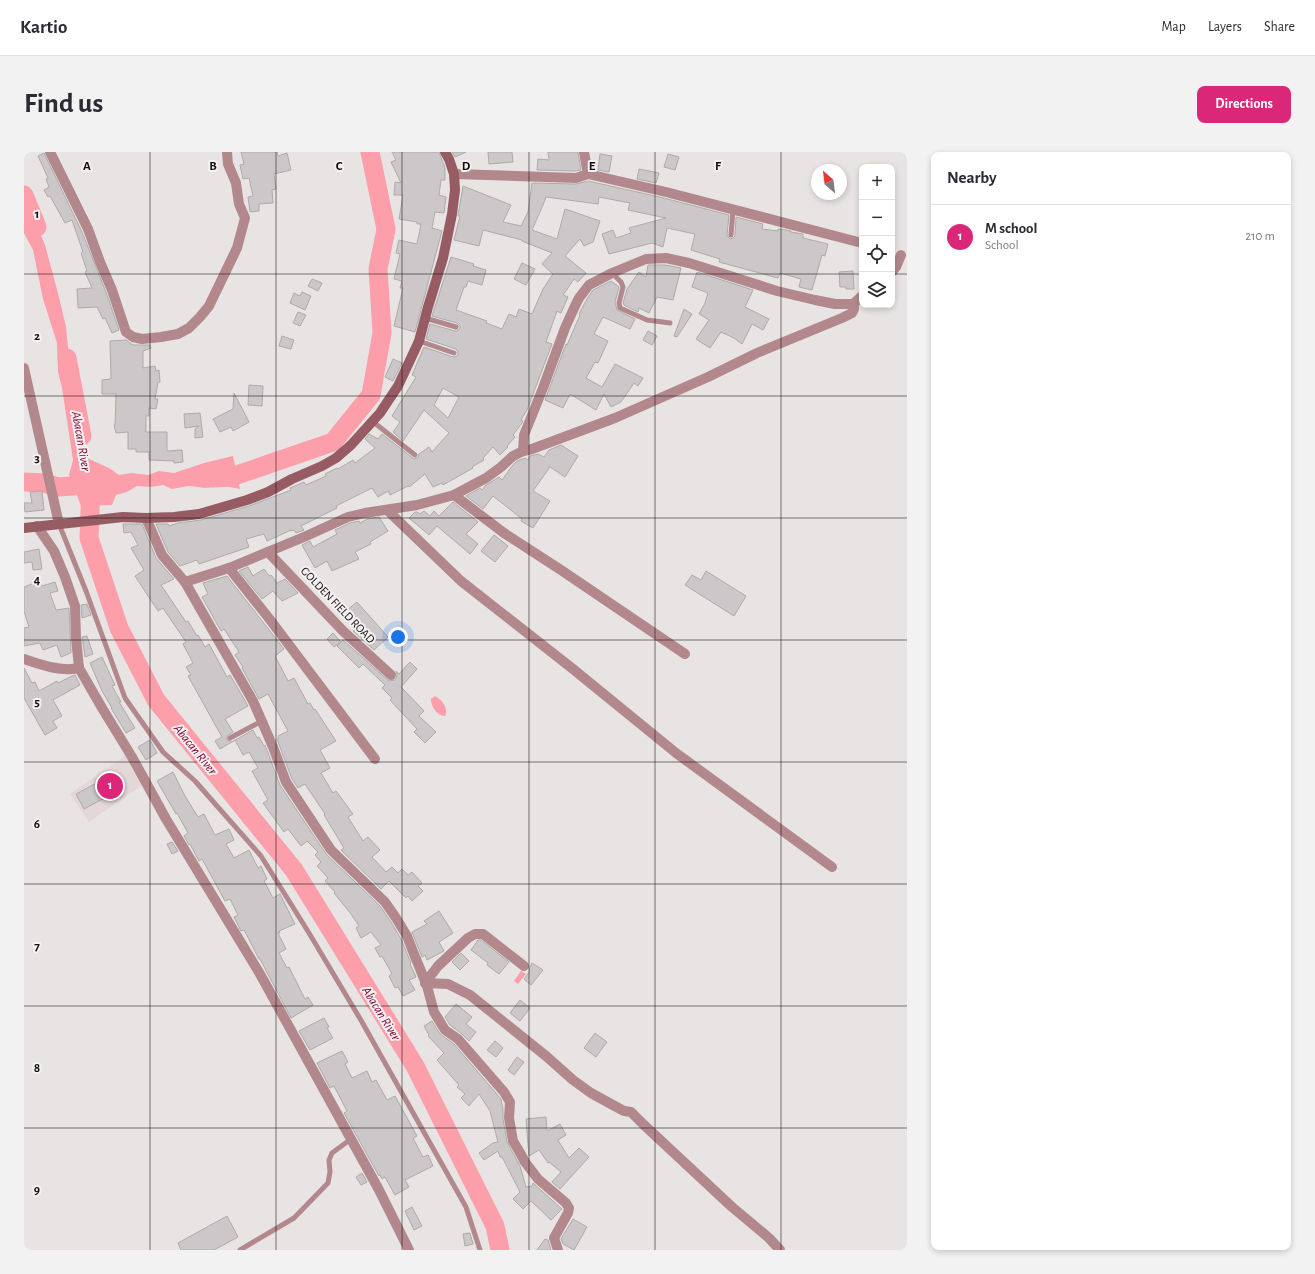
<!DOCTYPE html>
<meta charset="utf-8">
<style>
:root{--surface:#fff;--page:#f2f2f3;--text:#2b2b33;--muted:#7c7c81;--line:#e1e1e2;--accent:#db2777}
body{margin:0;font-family:"Alegreya Sans",sans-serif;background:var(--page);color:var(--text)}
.controls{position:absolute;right:12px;top:12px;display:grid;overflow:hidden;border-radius:8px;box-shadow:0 2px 6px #0003}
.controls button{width:36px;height:36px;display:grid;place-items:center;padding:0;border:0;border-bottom:1px solid var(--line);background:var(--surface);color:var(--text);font:20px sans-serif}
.compass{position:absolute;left:787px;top:12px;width:36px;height:36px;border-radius:50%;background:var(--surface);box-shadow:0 2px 6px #0003;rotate:332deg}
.you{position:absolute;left:374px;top:485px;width:14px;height:14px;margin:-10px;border:3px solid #fff;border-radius:50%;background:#1a73e8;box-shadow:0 0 0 6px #1a73e833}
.badge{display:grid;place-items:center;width:26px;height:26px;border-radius:50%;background:var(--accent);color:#fff;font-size:13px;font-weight:700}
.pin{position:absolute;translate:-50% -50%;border:2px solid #fff;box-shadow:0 1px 4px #0006}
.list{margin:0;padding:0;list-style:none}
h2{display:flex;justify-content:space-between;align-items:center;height:52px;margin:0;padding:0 16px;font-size:17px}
h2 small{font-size:13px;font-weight:400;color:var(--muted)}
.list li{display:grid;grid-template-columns:26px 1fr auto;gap:12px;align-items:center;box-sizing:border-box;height:64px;padding:0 16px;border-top:1px solid var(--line)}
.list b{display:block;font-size:15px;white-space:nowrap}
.list p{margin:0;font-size:13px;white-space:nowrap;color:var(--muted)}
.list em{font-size:13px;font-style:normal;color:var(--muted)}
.icon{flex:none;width:22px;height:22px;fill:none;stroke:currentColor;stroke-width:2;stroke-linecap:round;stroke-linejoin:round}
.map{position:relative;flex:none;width:883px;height:1098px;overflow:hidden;border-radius:8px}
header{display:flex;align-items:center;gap:24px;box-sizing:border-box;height:56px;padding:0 20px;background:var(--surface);border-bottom:1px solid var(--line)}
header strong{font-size:19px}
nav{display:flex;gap:22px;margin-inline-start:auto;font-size:14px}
.intro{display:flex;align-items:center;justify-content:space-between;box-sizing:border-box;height:96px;padding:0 24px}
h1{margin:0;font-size:28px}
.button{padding:10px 18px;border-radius:8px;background:var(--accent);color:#fff;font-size:14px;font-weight:700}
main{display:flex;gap:24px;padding:0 24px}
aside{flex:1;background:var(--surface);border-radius:8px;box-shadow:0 2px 6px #0003}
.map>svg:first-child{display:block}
.built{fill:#e4d7d8}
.water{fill:#fd9eab}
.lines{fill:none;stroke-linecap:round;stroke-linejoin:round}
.river{stroke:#fd9eab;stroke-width:19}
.building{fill:#ccc8c9;stroke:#adaaaa;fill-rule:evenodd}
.lane{stroke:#b3888d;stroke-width:5}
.street{stroke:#b3888d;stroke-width:10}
.secondary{stroke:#975b64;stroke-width:10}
.grid{fill:none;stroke:#121111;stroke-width:1;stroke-opacity:0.55}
.labels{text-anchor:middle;stroke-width:4;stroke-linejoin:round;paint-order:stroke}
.street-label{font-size:12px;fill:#121111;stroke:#f5f1f2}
.water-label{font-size:13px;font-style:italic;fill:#760029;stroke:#f5f1f2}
.grid-label{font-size:13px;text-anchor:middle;font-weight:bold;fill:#121111;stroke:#f5f1f2;stroke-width:4;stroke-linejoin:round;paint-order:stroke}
</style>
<header>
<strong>Kartio</strong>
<nav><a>Map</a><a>Layers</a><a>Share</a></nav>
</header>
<div class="intro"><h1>Find us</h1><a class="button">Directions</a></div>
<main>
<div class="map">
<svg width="883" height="1098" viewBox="0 0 883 1098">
<rect width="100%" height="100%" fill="#e8e4e4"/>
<!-- built -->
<path class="built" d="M108 599 127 627 65 670 46 642Z"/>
<!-- water -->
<g class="water">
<path d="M0 44 21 93 35 145 42 175 49 247 57 272 59 292 63 306 85 316 95 323 108 321 124 323 135 319 150 321 180 311 209 304 216 337 200 334 182 336 165 334 148 337 139 333 127 335 113 334 103 340 92 343 88 353 57 354 45 323 49 308 38 236 34 220 33 191 19 147 9 98 0 81Z"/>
<path d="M411 544C418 548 423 554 422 562L421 564C413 564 407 555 407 547Z"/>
<path d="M497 819 502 822 494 832 490 829Z"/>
</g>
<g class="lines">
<!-- river -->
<g class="river">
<path d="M0 43 13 75"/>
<path d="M43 206 58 284"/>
<path d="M189 326 207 325 309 290 347 243 358 181 354 117 362 77 346 0"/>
<path d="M66 328 67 333 65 386 95 476 132 548 270 718 391 914 471 1074 476 1098"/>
<path d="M0 330 19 331 35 335 74 332"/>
</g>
</g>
<!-- building -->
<g class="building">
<path d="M217 0H253L254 4 263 1 267 18 250 22 252 37 248 38 249 51 235 52V59L226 60 224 45 229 44 225 26 219 27 216 13 220 12Z"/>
<path d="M368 0H415L421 16V28H417L415 43 422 45 420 61 411 60 408 76 418 79 391 180 370 174 379 136H376L378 129 370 127 376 102 372 101 375 88 393 92 397 72H393V70L375 67 379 43H370L371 30 377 31 367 10 372 8Z"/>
<path d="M428 0H442L431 5Z"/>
<path d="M464 0H488L489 10 465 12Z"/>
<path d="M524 0H554L557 18 551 19 513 18 514 7 525 8Z"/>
<path d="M20 1 58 80 82 140 95 178 88 181 81 166 79 167 73 155 54 156 53 137 68 136 61 120 63 119 57 101 59 100 48 68 41 71 26 44 24 45 20 38 25 35 22 27 24 26 14 4Z"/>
<path d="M576 2 588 4 585 20 574 18Z"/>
<path d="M644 2 655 5 651 18 640 15Z"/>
<path d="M615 17 635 21 632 31 613 27Z"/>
<path d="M564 29 640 46 705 63 703 83 706 87 709 86 711 84 712 65 739 72 738 77 754 79V77L762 78 767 79V80L779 82V86L804 92 801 104 798 103 788 138 775 135 777 127 756 121 754 126 695 110 696 107 667 98 671 82 643 76 639 95 628 91 585 102 578 82 589 78 592 86 607 81 605 76 642 66 604 58 606 51 575 45 574 52 522 45 519 53 508 78 533 87 541 57 576 69 569 90 560 94 556 87 541 104 562 121 554 130 550 127 539 143 544 145 537 161 533 159 522 190 528 192 503 258 497 268 499 269 498 271 489 283 491 285 483 294 484 295 476 303 469 295 459 306 460 308 448 315 449 316 419 333 418 331 409 335 401 322 385 335 384 334 366 343 364 339 354 345 348 336 312 354 313 356 277 374 280 378 272 381 270 378 265 379 243 389 240 382 222 387 225 395 175 412 173 408 156 414 144 400 132 372H144L145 374 154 371 177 368 225 354 267 338 266 336 280 330 282 333 302 324 301 322 313 316 314 317 329 308 331 311 351 296 341 287 345 282 354 287 358 282 390 307 394 306 395 302 405 295 408 300 425 281 400 258 379 289 369 280 376 270 368 264 392 225 388 223 400 195 429 205H431L434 203V200L432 197 402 187 406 172 431 179H433L436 176V174L433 171 408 164 427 105 450 112 449 114 462 118 458 133 444 129 442 135H440L432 158 463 169 462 171 478 177 485 162 492 165 495 157 508 162 519 137 529 122 518 112 528 101 498 89V88L459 78 455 94 430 88 436 64H434L439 34 487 53 479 70 497 74 504 60 508 31 552 32ZM419 236 435 245 424 266 410 253Z"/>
<path d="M498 111 511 117 502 133 490 127Z"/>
<path d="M624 113H641L657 116 649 148 633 145 625 161 615 156 614 160 600 153 599 151 603 137 615 120 622 125Z"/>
<path d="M829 119 830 137H822V135H816L815 120Z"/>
<path d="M673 120 729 138 721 155 745 167 739 178 728 172 718 192 710 186 697 180 686 196 672 187 685 168 675 162 681 151 684 141 668 135Z"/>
<path d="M288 127 298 131 294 139 284 134Z"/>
<path d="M587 129 595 135 591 150 593 158 611 167 606 177 579 165 570 182 584 189 574 211 571 210 562 226 578 235 591 212 619 226 614 234 610 231 597 250 587 255 580 242 572 258 546 242 539 256 521 248 542 192 543 193 556 163 555 162 563 147 569 138Z"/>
<path d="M278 140 287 144 281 158 266 151 270 141 276 144Z"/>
<path d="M660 157 668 162 653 185 650 184Z"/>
<path d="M274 160 282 163 276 174 269 171Z"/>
<path d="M624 179 633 184 628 193 619 188Z"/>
<path d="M258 184 270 188 267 197 255 194Z"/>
<path d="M102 188 109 193H126L127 196 119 199V216L131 214 132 219 135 218 136 230H134L131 247H134L132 257 125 256V264H122V280H143V299L158 298 159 310 150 311V309L125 308V300H112V297H104V280L92 281 90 273H91L92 242H78V228L87 227 86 189Z"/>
<path d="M369 207 378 211 369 229 361 225Z"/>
<path d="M225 233 239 234 238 254 224 253Z"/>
<path d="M210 241 225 270 209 279 207 275 196 280 189 267 209 257Z"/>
<path d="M176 261 179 285 171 286V277L175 274 161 276 160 262Z"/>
<path d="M537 293 554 304 541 325 526 315 509 339 526 349 509 376 497 369 498 367 469 344 459 357 442 344 456 336 458 338 462 333 475 325 478 328 488 314 493 309 501 306 504 308 506 304 514 302 520 305 525 298Z"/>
<path d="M18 339 20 358 1 360 0 351H8L6 340Z"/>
<path d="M429 350 454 370 442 382 454 392 446 402 413 374 405 383 385 366 391 360H393L396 362 400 359 406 364 410 359 415 364Z"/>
<path d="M355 365 364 379 346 390 347 392 331 400 335 407 308 419 303 409 291 416 278 393 286 389 289 395 313 382 311 378 326 371 335 369 336 371 343 367Z"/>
<path d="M99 372H118L132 406 150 427 137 433 162 470 164 469 173 484 174 483 181 495 185 492 203 525 206 523 223 552 224 554 201 567 209 580 203 584V588L208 590 229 578 233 586 235 585 240 594 241 593 256 633 302 702 356 754 367 770 377 787 387 811 386 812 392 825 385 828 391 838 379 844 374 835 371 836 365 824 368 822 358 804 356 805 351 796 357 793 347 780 337 786 332 776 335 774 327 762 310 741 311 740 301 729 304 726 293 714 297 710 291 703 294 700 283 689 277 694 264 677 260 680 239 651 244 648 228 619 234 616 225 600 219 603 211 588 196 597 191 589 198 585 164 524 167 523 162 515 169 511 159 492 162 490 139 456 134 459 111 424 120 418 107 396 114 393 107 380 100 381Z"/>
<path d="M470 383 484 394 471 410 457 399Z"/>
<path d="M15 397 18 417 9 418 8 410 0 411V400Z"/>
<path d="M224 415 229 424 240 417 245 424 247 423 253 431 261 427 274 441 258 449 249 439 238 447 215 419Z"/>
<path d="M682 419 722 444 710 464 661 433 668 423 677 428Z"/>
<path d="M203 424 260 497 251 504 264 529 270 526 284 552 286 551 290 558 291 557 312 589 296 598 306 616 297 621 309 641 312 639 329 662 324 665 339 689 344 685 356 698 348 705 362 720 368 715 374 721 378 717 384 723 388 720 398 731 394 734 399 739 388 749 384 744 382 746 365 729 357 737 317 698 320 696 300 663 301 662 281 632 274 636 268 627 253 587 255 586 254 584 264 579 244 542 235 547 218 516 219 515 211 503 215 500 200 477 197 479 178 445 184 442 179 431Z"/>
<path d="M16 429 18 434 31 430 34 439 26 441 32 458 45 456 47 501 37 505 33 493 19 498 16 491 0 494V476L5 475 0 459V435Z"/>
<path d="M333 450 364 485 350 498 329 479 333 475 321 460Z"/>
<path d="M63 452 67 463 58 466 57 453Z"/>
<path d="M309 481 317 490 310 495 303 487Z"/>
<path d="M63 484 69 502 61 505 58 485Z"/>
<path d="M319 488 365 529 371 528 373 524 372 519 375 522 386 510 393 517 377 535 400 559 395 564 412 580 401 591 390 580 393 577 366 548 368 546 358 536 361 533 339 512 335 516 313 494Z"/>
<path d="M78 505 91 533 88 534 97 550H95L111 576 102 581 87 556H88L78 539 66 511Z"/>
<path d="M0 516 8 531 11 530 15 539 33 529 34 531 48 524 51 523 56 533 29 548 38 564 29 569 33 576 21 583 0 546Z"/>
<path d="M126 588 133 601 122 608 114 595Z"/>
<path d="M149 620 161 644 174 665 180 662 191 683 205 677 210 688 202 692 210 706 225 698 234 716 237 714 243 727 240 729 249 746 256 742 271 772 255 779 256 781H254L262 797 255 801 263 816 265 815 281 847 284 845 289 853 267 866 236 807H235L220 778 217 779 210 765 214 763 206 747 201 749 178 707 175 709 166 692 165 693 160 684 164 681 153 661 152 662 133 629Z"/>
<path d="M82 626 90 641 60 657 52 642Z"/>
<path d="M148 690 154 699 148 702 143 692Z"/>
<path d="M415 759 429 781 415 790 420 799 403 808 401 803 398 805 388 780 403 772 400 769Z"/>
<path d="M454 788H457L485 810 475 822 463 813 464 811 447 798Z"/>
<path d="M437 801 445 809 436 818 428 810Z"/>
<path d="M508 811 519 818 507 833 500 827 506 819 505 818Z"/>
<path d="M496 848 506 856 496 869 486 861Z"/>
<path d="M432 852 448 865 442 872 452 880 445 889 438 882 426 873 421 865Z"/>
<path d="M300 866 305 875 303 876 309 886 286 898 275 879Z"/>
<path d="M408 869 416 882 430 892 477 947 479 957V967L483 990 496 1014 502 1035 508 1034 509 1031 538 1057 527 1068 507 1049 499 1057 489 1047 496 1040 478 1005H476L474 999 460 1008 455 1001 469 991 474 990 466 959 455 942 445 954 437 946 441 942 433 935 435 933 413 908 420 901 404 884 405 883 400 874Z"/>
<path d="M571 881 583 890 572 905 560 896Z"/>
<path d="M471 889 479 896 472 905 463 898Z"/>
<path d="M318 899 324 910 321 912 328 926 343 919 348 930 352 928 363 948 371 944 393 984 389 986 399 1005 404 1003 409 1014 381 1028 385 1035 371 1043 361 1025 358 1027 356 1023 355 1024 320 961 323 959 310 934 306 936 293 911Z"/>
<path d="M493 905 500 910 490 923 484 918Z"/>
<path d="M522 965 523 979 536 972 542 983 534 988 545 1006 555 996 565 1005 536 1037 528 1030 537 1020 525 1010 524 1011 515 998 505 1004 502 967Z"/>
<path d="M338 1021 343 1030 337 1033 332 1025Z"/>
<path d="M388 1055 398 1074 390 1078 381 1059Z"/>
<path d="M203 1064 214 1085 190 1098H157L154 1091Z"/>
<path d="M549 1067 563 1075 550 1098 539 1092 537 1087Z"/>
<path d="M446 1081 449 1092 441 1094 439 1082Z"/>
<path d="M521 1087 524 1088 527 1098H513Z"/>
</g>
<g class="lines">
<!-- lane -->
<g class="lane">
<path d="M707 83 709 58"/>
<path d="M588 121 597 130 599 135 595 151 596 156 623 168 646 171"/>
<path d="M401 166 432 175"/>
<path d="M395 189 430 201"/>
<path d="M348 269 391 303"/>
<path d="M35 372 62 439 101 546 139 600 171 629 237 704 285 781 338 870 442 1055 456 1098"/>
<path d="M206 586 238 569"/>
<path d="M216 1098 270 1066 304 1031 306 1020 305 1008 308 1001 327 987"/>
</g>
<!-- street -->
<g class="street">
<path d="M26 0 64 77 76 110 88 138 102 180 109 185 118 187 137 185 154 182 165 176 176 165 185 154 213 96 221 66 215 52 212 31 204 12 203 0"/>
<path d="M560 0 564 22"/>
<path d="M430 22 552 26 564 22 642 40 838 91"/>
<path d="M868 120 872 115 877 103"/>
<path d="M0 216 35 372"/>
<path d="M499 299 508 297 591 266 684 225 733 201 818 166 828 161 830 157 829 152"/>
<path d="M430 343 480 381 537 418 661 502"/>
<path d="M363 358 437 429 549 517 652 601 808 715"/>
<path d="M122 366 138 403 161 430 229 549 249 595 262 630 307 698 361 750 372 766 383 784 390 802 403 834 410 860 421 878 434 887 480 940 486 950 485 966 489 989 495 999 501 1010 514 1027 542 1051 545 1056 544 1061 530 1086 534 1098"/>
<path d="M13 374 30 399 41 425 51 454 52 486 55 516"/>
<path d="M244 400 319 479 367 523"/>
<path d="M205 416 244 465 351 607"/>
<path d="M161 430 205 416 280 385 324 365 341 361 393 353 430 343 462 326 477 315 489 304 499 299 500 283 519 236 541 176 551 154 555 146 565 133 588 121 622 107 642 106 665 111 753 139 791 148 811 152H829L838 144"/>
<path d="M0 507C17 513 37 520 55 516L78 556 108 605 142 667 236 822 354 1036 385 1098"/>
<path d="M401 831 424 832 446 843 522 904 549 928 567 941 587 952 600 959 607 960 619 972 708 1055 745 1086 756 1098"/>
<path d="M401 831 414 814 444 786 451 782H459L500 814"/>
</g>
<!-- secondary -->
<path class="secondary" d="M0 376 99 365 122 366 150 365 175 362 223 348 244 340 268 327 298 314 312 306 327 293 356 261 374 234 395 189 404 155 419 106 428 62 431 38 430 22 425 7 421 0"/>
</g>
<!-- grid -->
<path class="grid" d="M126 0V1098M252 0V1098M378 0V1098M505 0V1098M631 0V1098M757 0V1098M0 122H838M868 122H883M0 244H883M0 366H883M0 488H883M0 610H883M0 732H883M0 854H883M0 976H883"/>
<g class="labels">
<!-- street labels -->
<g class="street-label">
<text transform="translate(314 453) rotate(46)" y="4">GOLDEN FIELD ROAD</text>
</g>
<!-- water labels -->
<g class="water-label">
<text transform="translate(58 289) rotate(80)" y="5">Abacan River</text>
<text transform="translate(172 597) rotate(51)" y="5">Abacan River</text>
<text transform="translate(358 861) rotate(58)" y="5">Abacan River</text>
</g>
</g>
<g class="grid-label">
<text x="63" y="18">A</text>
<text x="189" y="18">B</text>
<text x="315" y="18">C</text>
<text x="442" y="18">D</text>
<text x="568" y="18">E</text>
<text x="694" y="18">F</text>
<text x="13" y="66">1</text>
<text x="13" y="188">2</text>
<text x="13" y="310">3</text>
<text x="13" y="432">4</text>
<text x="13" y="554">5</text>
<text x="13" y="676">6</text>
<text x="13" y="798">7</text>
<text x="13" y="920">8</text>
<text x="13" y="1042">9</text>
</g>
</svg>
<div class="controls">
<button>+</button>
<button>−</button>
<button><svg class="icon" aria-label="locate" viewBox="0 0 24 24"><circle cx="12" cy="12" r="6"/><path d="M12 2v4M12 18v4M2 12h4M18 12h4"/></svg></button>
<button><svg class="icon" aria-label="layers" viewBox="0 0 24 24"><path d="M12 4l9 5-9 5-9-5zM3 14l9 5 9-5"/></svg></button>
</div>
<svg class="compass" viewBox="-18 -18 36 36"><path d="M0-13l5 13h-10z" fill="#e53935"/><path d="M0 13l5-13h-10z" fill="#7c7c81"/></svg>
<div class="you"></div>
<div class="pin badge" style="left:86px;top:634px">1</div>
</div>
<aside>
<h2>Nearby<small></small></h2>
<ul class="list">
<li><span class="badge">1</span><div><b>M school</b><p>School</p></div><em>210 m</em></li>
</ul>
</aside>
</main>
